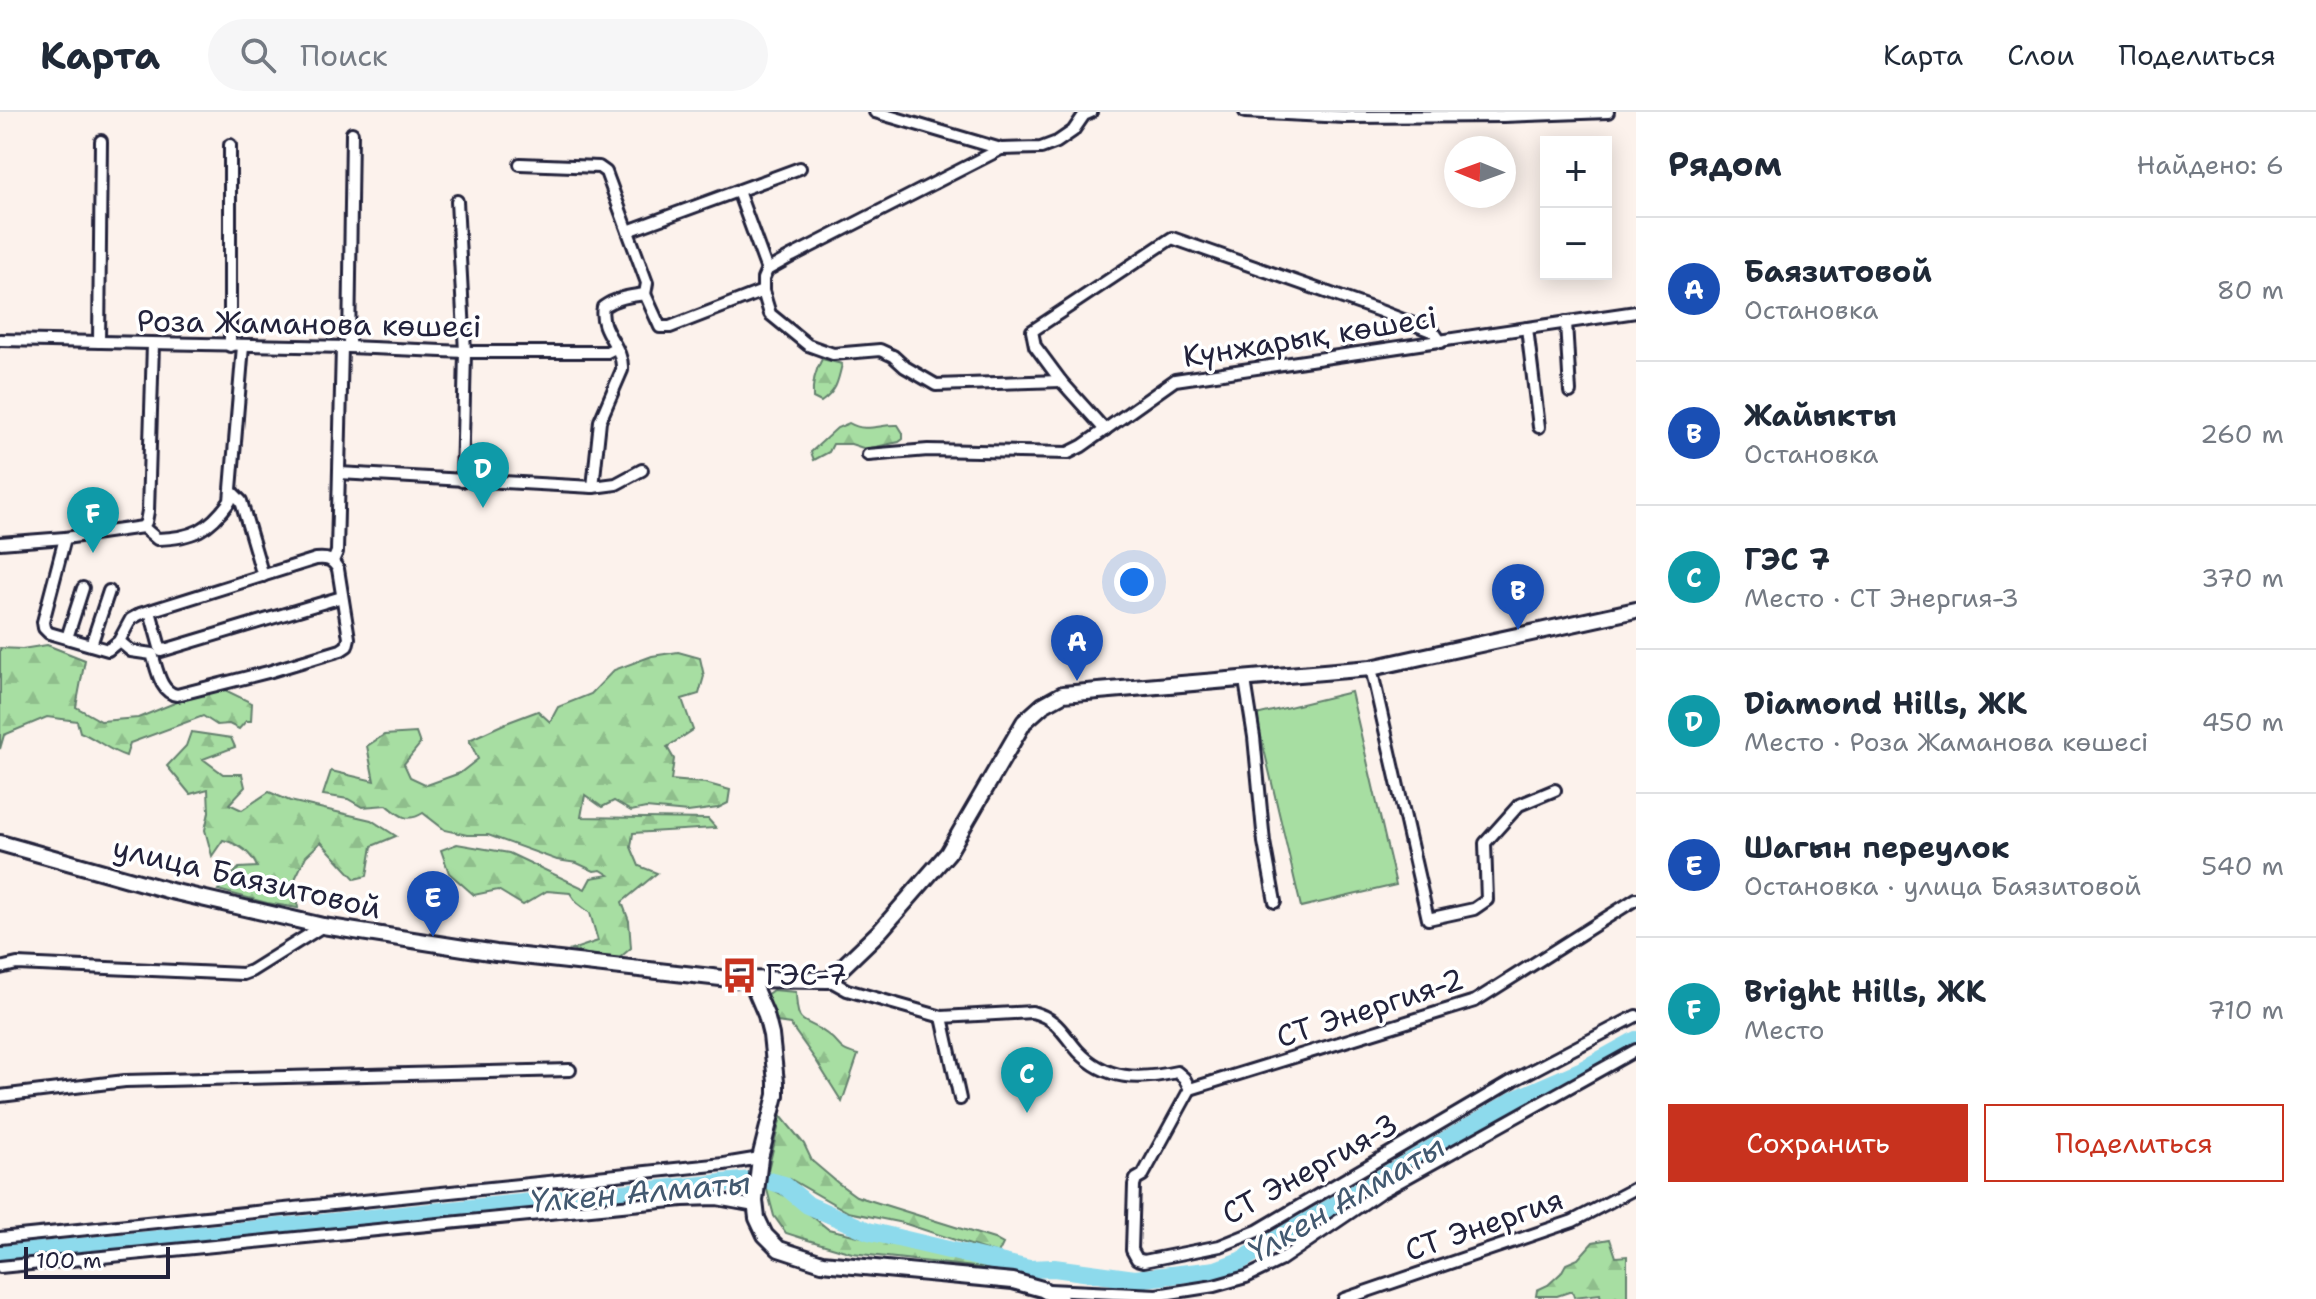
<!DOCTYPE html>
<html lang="ru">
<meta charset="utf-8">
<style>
:root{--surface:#fff;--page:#f6f6f7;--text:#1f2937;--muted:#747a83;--line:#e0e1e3;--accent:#c8321e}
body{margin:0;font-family:"Shantell Sans",sans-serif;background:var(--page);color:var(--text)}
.controls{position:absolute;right:24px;top:24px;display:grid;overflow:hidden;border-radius:0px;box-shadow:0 4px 20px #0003}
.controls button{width:72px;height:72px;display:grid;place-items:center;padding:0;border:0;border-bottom:2px solid var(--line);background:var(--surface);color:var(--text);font:40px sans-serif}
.compass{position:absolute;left:1444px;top:24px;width:72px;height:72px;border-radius:50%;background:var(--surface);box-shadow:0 4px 20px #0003;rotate:271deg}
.scale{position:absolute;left:24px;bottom:20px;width:146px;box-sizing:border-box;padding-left:8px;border:4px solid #22223b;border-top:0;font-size:22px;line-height:28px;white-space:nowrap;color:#22223b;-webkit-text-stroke:6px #fff;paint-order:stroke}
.you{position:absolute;left:1134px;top:470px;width:28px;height:28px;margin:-20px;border:6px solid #fff;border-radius:50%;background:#1a73e8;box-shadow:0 0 0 12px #1a73e833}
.badge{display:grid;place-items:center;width:52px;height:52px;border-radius:50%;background:var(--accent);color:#fff;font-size:26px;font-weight:700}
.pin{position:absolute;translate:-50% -66px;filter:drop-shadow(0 2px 4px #0008)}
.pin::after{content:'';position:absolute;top:42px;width:28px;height:24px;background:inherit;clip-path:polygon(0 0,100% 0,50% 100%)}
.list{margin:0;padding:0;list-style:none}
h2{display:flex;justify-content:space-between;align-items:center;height:104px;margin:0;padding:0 32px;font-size:34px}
h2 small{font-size:26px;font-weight:400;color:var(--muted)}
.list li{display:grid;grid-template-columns:52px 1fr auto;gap:24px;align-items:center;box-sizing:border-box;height:144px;padding:0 32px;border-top:2px solid var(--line)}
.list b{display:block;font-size:30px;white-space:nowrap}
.list p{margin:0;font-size:26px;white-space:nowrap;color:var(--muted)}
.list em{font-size:26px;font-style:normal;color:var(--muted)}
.actions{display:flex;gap:16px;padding:24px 32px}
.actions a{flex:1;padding:18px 0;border:2px solid var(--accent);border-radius:0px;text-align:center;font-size:28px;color:var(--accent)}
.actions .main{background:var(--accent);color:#fff}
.icon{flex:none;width:44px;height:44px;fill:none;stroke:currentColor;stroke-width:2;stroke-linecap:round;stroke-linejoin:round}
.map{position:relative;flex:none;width:1636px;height:1187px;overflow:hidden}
header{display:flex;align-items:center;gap:48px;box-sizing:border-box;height:112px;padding:0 40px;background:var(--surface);border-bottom:2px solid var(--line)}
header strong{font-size:38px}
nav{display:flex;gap:44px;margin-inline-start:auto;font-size:28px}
.search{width:560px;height:72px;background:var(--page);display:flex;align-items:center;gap:20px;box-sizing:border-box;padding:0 28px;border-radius:44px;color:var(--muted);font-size:30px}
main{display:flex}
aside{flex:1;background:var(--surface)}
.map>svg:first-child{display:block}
.forest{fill:url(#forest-firs);stroke:#64806e;stroke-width:2}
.pitch{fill:#a7dea2;stroke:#64806e;stroke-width:2}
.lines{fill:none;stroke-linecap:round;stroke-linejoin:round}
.river{stroke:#8ddaec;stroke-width:18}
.street-casing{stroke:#22223b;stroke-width:16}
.secondary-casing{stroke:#22223b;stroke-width:20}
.street{stroke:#fff;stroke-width:10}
.secondary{stroke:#fff;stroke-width:14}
.labels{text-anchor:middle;stroke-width:7;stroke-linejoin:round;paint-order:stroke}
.street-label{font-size:30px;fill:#22223b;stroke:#fff}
.poi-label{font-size:30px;fill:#22223b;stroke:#fff;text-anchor:start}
.water-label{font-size:32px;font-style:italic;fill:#425970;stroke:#fff}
</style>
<header>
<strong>Карта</strong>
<div class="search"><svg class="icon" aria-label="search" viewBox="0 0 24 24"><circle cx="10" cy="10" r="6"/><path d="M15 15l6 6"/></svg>Поиск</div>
<nav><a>Карта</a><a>Слои</a><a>Поделиться</a></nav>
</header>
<main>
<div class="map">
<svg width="1636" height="1187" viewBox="0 0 1636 1187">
<defs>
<pattern id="forest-firs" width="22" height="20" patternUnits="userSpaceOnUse" patternTransform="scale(2)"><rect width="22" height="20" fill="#a7dea2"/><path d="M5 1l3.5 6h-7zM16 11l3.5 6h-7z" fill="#8fbe8c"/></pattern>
</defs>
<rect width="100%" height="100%" fill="#fcf2ec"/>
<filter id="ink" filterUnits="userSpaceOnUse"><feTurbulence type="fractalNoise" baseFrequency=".0125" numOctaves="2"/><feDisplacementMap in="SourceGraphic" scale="16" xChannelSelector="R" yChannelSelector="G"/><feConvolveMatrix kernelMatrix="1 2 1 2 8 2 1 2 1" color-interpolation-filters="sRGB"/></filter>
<g filter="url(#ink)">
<!-- forest -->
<g class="forest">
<path d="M822 247 842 252C838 270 836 280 821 290L813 286C812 273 815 259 822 247Z"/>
<path d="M849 311C866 321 880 312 898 313L903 321V327L899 330 866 337 851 332H833L829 340 814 348 811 340 837 316Z"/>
<path d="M47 533 85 548 76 595 101 609 138 606 177 590 221 576 252 591 251 609H246L239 617 229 612 217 613 203 604 130 631 126 644C109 639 97 627 80 620L77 609 47 605 4 623 0 637V536L22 537Z"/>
<path d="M678 540 700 546 704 564 699 582 682 587 693 618 667 635 674 647 671 668 705 671 730 678 728 691 718 696 688 700 646 696 631 699 614 689 602 695 585 683 581 705 708 707 716 716 633 721 631 735 639 754 657 761 622 790 629 809 631 836 616 849 571 838 598 829 590 801 577 791 570 781 547 779 523 793 498 778 474 783 449 761 441 738 457 732 509 741 585 777 591 766 609 763 601 758 594 759 577 751 557 748 488 723H467L445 718 423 701C407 711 400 704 387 693L362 695 348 687 323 683 331 659 374 669 367 634 384 623 416 621 420 632 404 652 410 665 427 673 460 661 478 647 469 628 506 611 538 599 550 610 558 595 591 582 614 558 652 544Z"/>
<path d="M191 620 231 626 235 635 203 647 223 662H242L245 675 229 692 242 698 269 680 290 689 371 708 396 724 372 734 367 764 355 767 321 730 306 744 295 767 298 796 267 791 218 778 239 756 257 755C251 740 239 732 223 728L212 744 205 718 209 700 208 677 190 682 167 654 186 634Z"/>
<path d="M773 878 796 880C797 918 804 904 827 922 843 933 835 937 858 943L842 990 817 950 790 912 777 910 762 886Z"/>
<path d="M781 1004 804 1032 812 1049 838 1071 856 1084 994 1127 1003 1132 998 1142 903 1111 848 1100 790 1067 767 1062Z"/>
<path d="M766 1074 791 1087 828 1117 1009 1159 852 1141 808 1128 786 1121 774 1104Z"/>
<path d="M1610 1127 1616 1145 1627 1144V1187H1601L1600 1182 1574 1185 1572 1179 1557 1184H1536L1537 1178 1548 1173 1561 1161 1566 1152 1578 1147 1593 1130Z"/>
</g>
<!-- pitch -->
<path class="pitch" d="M1351 580 1396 773 1301 795 1256 603Z"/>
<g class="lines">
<!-- river -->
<path class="river" d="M0 1143 762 1067 784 1073 808 1093 868 1119 1029 1157 1054 1156 1135 1167 1216 1158 1240 1149 1516 987 1580 959 1636 928"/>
<defs>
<g id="street">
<path d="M875 0 1001 37"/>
<path d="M1245 0 1345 5 1503 4 1608 0"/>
<path d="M230 33V234"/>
<path d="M520 52 599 55 606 60 647 171 645 182"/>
<path d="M738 79 767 158"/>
<path d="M457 89 465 240 462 369"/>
<path d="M628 119 800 56"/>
<path d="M1566 210 1570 280"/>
<path d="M1527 216 1539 315"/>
<path d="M0 228 349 235 465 240H607L615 236"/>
<path d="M99 230 101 29"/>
<path d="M349 235 352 21"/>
<path d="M1061 269 936 273 905 255 893 244 880 238 833 242 808 233 770 202 763 179V167L767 158 792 144 1001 37 1041 36 1057 30 1073 19 1084 3 1091 0"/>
<path d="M1105 318 1061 269 1035 234 1032 219 1172 126 1380 199 1434 220 1441 230"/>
<path d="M868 343 928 338 1068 341 1082 334 1175 268 1636 200"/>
<path d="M339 361 593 375 600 309 622 258C624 234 598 220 603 195 616 186 629 184 645 182L660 215H670L763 179"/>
<path d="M593 375 616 372 642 358"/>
<path d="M233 381 241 389 263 464"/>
<path d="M143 415 157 427C193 426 209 418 230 389L243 234"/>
<path d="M143 415 146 410 148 399 153 232"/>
<path d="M65 426 43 510 44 516 49 521 108 538 119 529 131 507 140 502 316 447C327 446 332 447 338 457L349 526 347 534 341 538 268 560 177 583C160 581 157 556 152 542L131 539 119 529"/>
<path d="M0 431 65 426 143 415"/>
<path d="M333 449 337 440 342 235"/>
<path d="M150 499 161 539 342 485"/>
<path d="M67 526 83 476"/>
<path d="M91 533 109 479"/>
<path d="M1371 556 1428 807 1474 797 1487 788 1485 731 1519 693 1555 678"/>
<path d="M1245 568 1254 625 1264 730 1275 790"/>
<path d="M0 856 17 852 243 862 251 859 323 814"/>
<path d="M829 868 847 878 942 905 1032 900C1058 907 1062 921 1078 939 1106 969 1140 968 1177 960L1184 966 1190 977 1143 1063 1136 1067 1134 1073 1132 1138 1137 1147 1144 1149 1220 1134 1257 1119 1514 968 1636 904"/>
<path d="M942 905 960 987"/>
<path d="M1190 977 1475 889 1636 787"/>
<path d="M0 984 125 969 570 958"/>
<path d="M0 1126 724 1052 760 1046"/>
<path d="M0 1155 683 1088 717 1087 755 1094"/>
<path d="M1048 1178 1157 1183 1214 1174 1246 1165 1279 1149 1379 1081 1636 938"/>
<path d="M1344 1187 1573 1109 1636 1076"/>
</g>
<g id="secondary">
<path d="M0 731 171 779 323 814 496 841 730 867 829 868 881 818 948 741 1024 610 1043 593 1063 582 1371 556 1636 498"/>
<path d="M751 868 766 903 771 923 776 970V983L760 1046 755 1089 757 1106 765 1123 779 1137 822 1151 1013 1169 1042 1177 1060 1187"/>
</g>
</defs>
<!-- street casing -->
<use href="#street" class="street-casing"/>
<!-- secondary casing -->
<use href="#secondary" class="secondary-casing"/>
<!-- street -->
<use href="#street" class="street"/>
<!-- secondary -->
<use href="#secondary" class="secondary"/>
</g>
</g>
<!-- icons -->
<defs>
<symbol id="bus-bare" viewBox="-9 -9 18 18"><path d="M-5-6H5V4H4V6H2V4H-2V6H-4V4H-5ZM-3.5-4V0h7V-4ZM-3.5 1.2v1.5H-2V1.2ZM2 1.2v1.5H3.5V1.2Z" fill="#c8321e" stroke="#fff" stroke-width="2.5" paint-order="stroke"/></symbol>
</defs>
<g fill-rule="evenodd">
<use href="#bus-bare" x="714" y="838" width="51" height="51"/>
</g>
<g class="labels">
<!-- street labels -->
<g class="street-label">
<text transform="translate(309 212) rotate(1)" y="10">Роза Жаманова көшесі</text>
<text transform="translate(1310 225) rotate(-9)" y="10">Күнжарық көшесі</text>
<text transform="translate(247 766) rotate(13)" y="10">улица Баязитовой</text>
<text transform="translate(1370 896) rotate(-18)" y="10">СТ Энергия-2</text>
<text transform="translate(1310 1057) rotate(-29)" y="10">СТ Энергия-3</text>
<text transform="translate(1484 1113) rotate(-19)" y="10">СТ Энергия</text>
</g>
<!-- poi labels -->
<g class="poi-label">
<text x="765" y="873">ГЭС-7</text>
</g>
<!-- water labels -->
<g class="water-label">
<text transform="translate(640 1080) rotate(-5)" y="11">Үлкен Алматы</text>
<text transform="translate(1346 1087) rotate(-30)" y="11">Үлкен Алматы</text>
</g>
</g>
</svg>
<div class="controls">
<button>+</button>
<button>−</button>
</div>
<svg class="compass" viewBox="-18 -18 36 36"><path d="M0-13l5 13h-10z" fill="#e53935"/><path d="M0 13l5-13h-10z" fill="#747a83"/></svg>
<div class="scale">100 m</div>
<div class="you"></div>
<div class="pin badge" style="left:1077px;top:569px;background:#1a4fb4">A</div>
<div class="pin badge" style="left:1518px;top:518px;background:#1a4fb4">B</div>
<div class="pin badge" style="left:1027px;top:1001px;background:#0f9aa8">C</div>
<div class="pin badge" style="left:483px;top:396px;background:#0f9aa8">D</div>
<div class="pin badge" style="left:433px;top:825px;background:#1a4fb4">E</div>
<div class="pin badge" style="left:93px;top:441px;background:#0f9aa8">F</div>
</div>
<aside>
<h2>Рядом<small>Найдено: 6</small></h2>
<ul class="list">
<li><span class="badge" style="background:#1a4fb4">A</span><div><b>Баязитовой</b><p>Остановка</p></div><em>80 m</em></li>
<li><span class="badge" style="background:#1a4fb4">B</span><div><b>Жайыкты</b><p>Остановка</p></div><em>260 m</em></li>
<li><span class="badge" style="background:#0f9aa8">C</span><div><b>ГЭС 7</b><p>Место · СТ Энергия-3</p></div><em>370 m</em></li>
<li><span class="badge" style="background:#0f9aa8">D</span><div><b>Diamond Hills, ЖК</b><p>Место · Роза Жаманова көшесі</p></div><em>450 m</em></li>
<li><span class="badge" style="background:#1a4fb4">E</span><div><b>Шагын переулок</b><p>Остановка · улица Баязитовой</p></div><em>540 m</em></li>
<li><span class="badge" style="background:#0f9aa8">F</span><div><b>Bright Hills, ЖК</b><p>Место</p></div><em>710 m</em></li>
</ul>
<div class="actions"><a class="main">Сохранить</a><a>Поделиться</a></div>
</aside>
</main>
